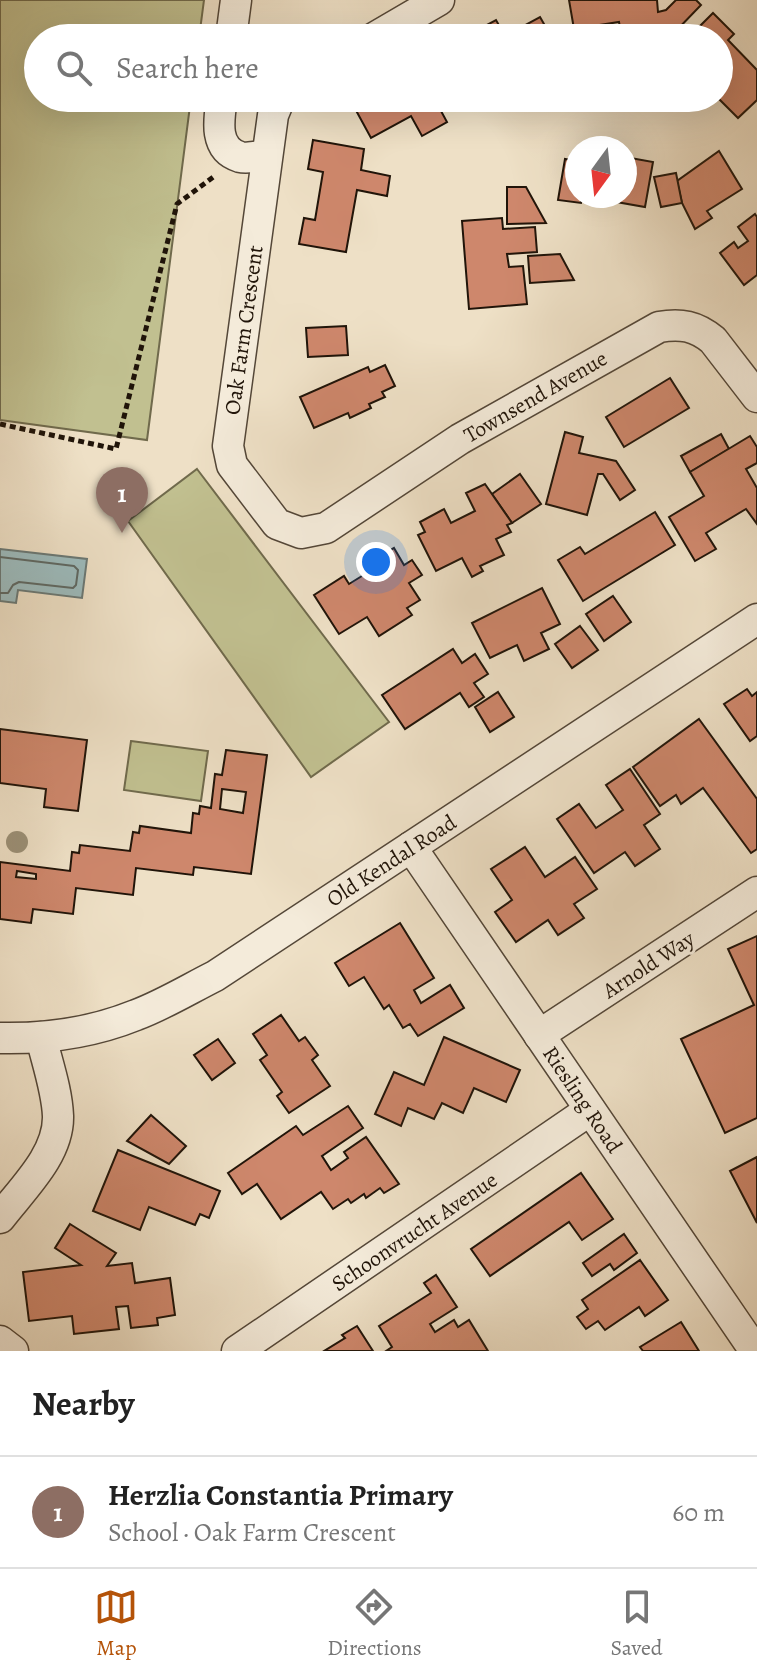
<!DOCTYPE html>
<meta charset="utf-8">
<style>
:root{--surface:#fff;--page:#f2f2f2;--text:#222;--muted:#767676;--line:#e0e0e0;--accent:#b45309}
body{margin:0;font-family:Alegreya,serif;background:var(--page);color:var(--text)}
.compass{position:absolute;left:565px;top:136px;width:72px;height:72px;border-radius:50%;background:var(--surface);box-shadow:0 8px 32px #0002;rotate:195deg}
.you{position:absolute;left:376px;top:562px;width:28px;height:28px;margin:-20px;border:6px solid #fff;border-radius:50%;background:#1a73e8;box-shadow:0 0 0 12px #1a73e833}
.badge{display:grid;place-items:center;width:52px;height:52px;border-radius:50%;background:var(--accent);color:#fff;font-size:26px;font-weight:700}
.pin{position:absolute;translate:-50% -66px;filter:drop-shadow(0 2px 4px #0008)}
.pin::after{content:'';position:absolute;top:42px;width:28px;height:24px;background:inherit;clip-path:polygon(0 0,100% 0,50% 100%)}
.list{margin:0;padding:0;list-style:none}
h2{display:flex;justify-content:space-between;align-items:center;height:104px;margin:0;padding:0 32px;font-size:34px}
h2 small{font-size:26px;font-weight:400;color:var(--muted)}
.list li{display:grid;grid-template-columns:52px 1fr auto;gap:24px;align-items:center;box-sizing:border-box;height:112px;padding:0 32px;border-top:2px solid var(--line)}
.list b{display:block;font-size:30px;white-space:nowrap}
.list p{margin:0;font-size:26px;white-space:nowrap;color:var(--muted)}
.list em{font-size:26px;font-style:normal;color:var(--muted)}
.icon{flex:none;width:44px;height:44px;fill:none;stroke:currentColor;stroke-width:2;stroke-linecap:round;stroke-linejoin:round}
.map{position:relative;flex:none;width:757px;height:1351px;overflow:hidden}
.search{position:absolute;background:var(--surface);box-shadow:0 8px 32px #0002;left:24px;right:24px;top:24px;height:88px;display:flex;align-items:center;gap:20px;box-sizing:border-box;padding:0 28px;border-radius:44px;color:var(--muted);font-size:30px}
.sheet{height:216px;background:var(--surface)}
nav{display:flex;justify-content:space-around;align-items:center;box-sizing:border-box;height:112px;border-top:2px solid var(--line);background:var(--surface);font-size:22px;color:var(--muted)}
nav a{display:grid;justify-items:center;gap:4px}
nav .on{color:var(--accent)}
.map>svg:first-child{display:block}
.green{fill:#c1c090;stroke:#706a4c;stroke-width:2}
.water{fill:#9cbbbd;stroke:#6a7875;stroke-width:2}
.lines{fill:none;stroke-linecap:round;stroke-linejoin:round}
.shore{stroke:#5e6863;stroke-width:2}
.building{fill:#ce876c;stroke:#201409;stroke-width:2;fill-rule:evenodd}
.minor-casing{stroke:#544738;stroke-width:33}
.path{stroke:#201409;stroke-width:5;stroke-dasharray:6 4;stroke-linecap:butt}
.minor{stroke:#f4ebda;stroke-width:30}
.tree{fill:#9c9178}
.labels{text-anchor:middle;stroke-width:6;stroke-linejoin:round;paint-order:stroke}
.street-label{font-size:22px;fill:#201409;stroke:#f4ebda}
</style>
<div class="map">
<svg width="757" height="1351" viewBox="0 0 757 1351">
<rect width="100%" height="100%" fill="#eee0c6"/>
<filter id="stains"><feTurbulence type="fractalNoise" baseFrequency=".0025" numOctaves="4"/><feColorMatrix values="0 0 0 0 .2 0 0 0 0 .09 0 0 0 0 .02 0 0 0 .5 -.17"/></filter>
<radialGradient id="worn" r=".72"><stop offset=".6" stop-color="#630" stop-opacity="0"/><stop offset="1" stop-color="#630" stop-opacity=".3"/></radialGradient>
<!-- green -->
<g class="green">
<path d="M0 0H204L199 38H38V98H191L147 440 0 420Z"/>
<path d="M197 469 389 722 311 777 128 521Z"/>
<path d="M131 741 208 751 201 801 124 790Z"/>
</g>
<!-- water -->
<path class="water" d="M0 549 87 559 82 598 18 590 16 603 0 601Z"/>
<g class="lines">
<!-- shore -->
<path class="shore" d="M0 557 74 566 78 570 76 585 73 588 19 582 13 585 8 593H0"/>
</g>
<!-- building -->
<g class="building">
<path d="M569 0H657L658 12 666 10 676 0H696L701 5 674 33 622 38 619 22 574 29Z"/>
<path d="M713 13 734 34 728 40 757 70V100L738 118 718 98 719 38H696L693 33Z"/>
<path d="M540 17 552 38H472L470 34 496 20 505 36Z"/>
<path d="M360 98H434L447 122 422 136 411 116 371 138 352 103Z"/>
<path d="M313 140 364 149 361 170 390 176 387 196 357 190 346 252 299 244 304 218 315 220 323 172 308 169Z"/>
<path d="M719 151 742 189 707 211 712 218 695 229 682 203 677 181Z"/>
<path d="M625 157 653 162 645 207 582 196 581 203 558 200 565 159 577 161V196H625Z"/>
<path d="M676 173 682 203 661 207 654 177Z"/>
<path d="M507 187H526L546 223 507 224Z"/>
<path d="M755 214 757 217V275L744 285 720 253 734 242 738 248 748 241 738 227Z"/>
<path d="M502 218 503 229 535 227 537 252 507 254 509 267 523 266 527 304 469 309 462 221Z"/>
<path d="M560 254 574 280 530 283 528 256Z"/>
<path d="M346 326 348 355 308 357 306 328Z"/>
<path d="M385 365 395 386 382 392 385 397 369 404 371 408 350 418 348 413 314 428 300 397 368 367 370 372Z"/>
<path d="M670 378 689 408 624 447 606 417Z"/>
<path d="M565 432 583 437 579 453 616 461 635 490 620 500 603 474H598L587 515 546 504Z"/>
<path d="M721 434 729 449 690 472 681 456Z"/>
<path d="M750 436 757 447V463L746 469 757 488V524L746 509 706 533 716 549 695 561 669 517 704 496 690 472Z"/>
<path d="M520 474 541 504 512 523 492 494Z"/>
<path d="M485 484 512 523 507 525 511 532 496 539 504 555 480 566 483 571 472 577 462 558 436 571 418 535 425 532 420 522 444 509 451 523 475 511 466 493Z"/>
<path d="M655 512 675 545 583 601 558 560 580 547 585 554Z"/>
<path d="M394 548 404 565 412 560 422 575 409 583 420 600 407 608 412 615 379 636 367 617 339 634 314 595 344 576 349 584 370 571 366 565Z"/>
<path d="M542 588 560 624 541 633 549 649 524 661 517 645 490 658 472 623Z"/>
<path d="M613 596 631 622 604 641 586 614Z"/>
<path d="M580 626 598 650 572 668 555 644Z"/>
<path d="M453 649 462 663 475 654 488 674 474 683 484 697 469 707 460 693 405 729 382 695Z"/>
<path d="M747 689 752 696 757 692V736L750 741 724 704Z"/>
<path d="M498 692 514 717 490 732 475 707Z"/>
<path d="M699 719 757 799V849L751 853 703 788 681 804 676 795 660 806 633 767Z"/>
<path d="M0 729 87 740 78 811 44 807 46 789 0 783Z"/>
<path d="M226 750 267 755 251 874 194 867 193 875 136 868 133 895 76 888 73 914 33 909 31 923 0 919V862L70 871 72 852 79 853 80 845 130 851 133 832 139 833 140 826 191 833 193 813 199 814 200 806 211 808 215 774 222 775ZM222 789 246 792 243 813 220 809ZM17 871 36 874V879L16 877Z"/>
<path d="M630 769 660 814 644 825 660 849 635 866 625 852 594 873 557 819 579 804 596 828 623 810 606 785Z"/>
<path d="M525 847 545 877 575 857 597 889 574 904 584 918 558 935 548 920 516 942 495 912 512 900 491 869Z"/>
<path d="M400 923 434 978 414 990 421 1003 450 985 464 1008 418 1036 410 1024 403 1028 389 1005 384 1009 364 977 349 986 335 963Z"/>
<path d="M757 936V1118L725 1133 681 1039 754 1005 728 949Z"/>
<path d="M281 1015 299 1041 305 1037 318 1055 312 1060 330 1086 289 1113 277 1096 282 1092 260 1060 267 1055 253 1034Z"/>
<path d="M444 1037 520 1070 506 1102 474 1088 463 1113 442 1103 434 1119 408 1108 401 1126 375 1114 394 1072 424 1085Z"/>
<path d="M218 1039 235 1063 212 1080 194 1055Z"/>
<path d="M348 1106 363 1128 322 1156 331 1170 348 1158 344 1152 366 1137 399 1184 384 1193 380 1188 366 1198 364 1194 351 1203 348 1199 333 1209 321 1192 281 1219 257 1184 242 1194 228 1173 296 1126 303 1135Z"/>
<path d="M151 1115 186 1146 169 1164 127 1141Z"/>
<path d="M118 1150 220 1191 209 1218 200 1214 195 1225 149 1207 140 1230 93 1211Z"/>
<path d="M757 1157V1223L730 1171Z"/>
<path d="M581 1173 613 1219 582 1240 569 1222 490 1276 471 1249Z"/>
<path d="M70 1224 116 1253 107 1266 132 1263 135 1283 170 1278 175 1315 157 1318 158 1325 131 1328 128 1306 116 1307 119 1329 74 1334 72 1316 29 1321 23 1272 81 1265 55 1248Z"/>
<path d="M624 1234 637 1253 614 1270 610 1264 592 1276 583 1263Z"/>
<path d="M640 1260 668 1300 645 1316 639 1307 605 1330 598 1321 586 1329 577 1317 588 1309 582 1300Z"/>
<path d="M436 1275 457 1307 430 1324 435 1332 454 1320 458 1327 469 1320 488 1351H386L392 1347 379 1326 431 1293 424 1283Z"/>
<path d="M681 1322 699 1351H643L640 1347Z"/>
<path d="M357 1326 373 1351H324L345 1338 342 1335Z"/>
</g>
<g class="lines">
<defs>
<g id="minor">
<path d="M231 38 236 0"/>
<path d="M374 38 439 0"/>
<path d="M222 98C219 118 213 149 240 157 248 159 259 156 267 155"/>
<path d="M280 98 273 115 228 446 232 465 277 524 301 533 326 528 460 439 659 327C681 323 696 326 713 340L757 397"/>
<path d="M411 847 755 1351"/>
<path d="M539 1035 757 892"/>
<path d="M0 1038C45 1039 94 1032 136 1015 163 1005 189 989 215 976L757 619"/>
<path d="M0 1218C22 1189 59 1155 58 1116 57 1090 47 1062 41 1037"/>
<path d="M0 1341 13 1351"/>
<path d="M237 1351 590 1110"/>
</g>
</defs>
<!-- minor casing -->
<use href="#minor" class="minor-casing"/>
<!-- path -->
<path class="path" d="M0 424 116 449 177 204 216 175"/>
<!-- minor -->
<use href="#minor" class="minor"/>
</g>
<!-- trees -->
<circle class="tree" cx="17" cy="842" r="11"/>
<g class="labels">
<!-- street labels -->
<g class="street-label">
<text transform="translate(243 330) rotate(-82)" y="8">Oak Farm Crescent</text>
<text transform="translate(535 396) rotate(-30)" y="8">Townsend Avenue</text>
<text transform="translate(391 860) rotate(-33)" y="8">Old Kendal Road</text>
<text transform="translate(648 964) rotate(-33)" y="8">Arnold Way</text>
<text transform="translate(583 1099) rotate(56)" y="8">Riesling Road</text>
<text transform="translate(414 1231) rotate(-34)" y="8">Schoonvrucht Avenue</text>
</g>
</g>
<rect width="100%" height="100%" filter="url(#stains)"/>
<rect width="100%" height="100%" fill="url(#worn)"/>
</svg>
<svg class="compass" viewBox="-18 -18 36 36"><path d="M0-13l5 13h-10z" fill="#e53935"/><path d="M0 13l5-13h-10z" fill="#767676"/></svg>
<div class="you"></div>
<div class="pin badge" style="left:122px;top:533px;background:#8d6e63">1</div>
<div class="search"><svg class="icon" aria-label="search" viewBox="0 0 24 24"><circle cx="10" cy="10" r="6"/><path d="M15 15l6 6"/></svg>Search here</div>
</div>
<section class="sheet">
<h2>Nearby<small></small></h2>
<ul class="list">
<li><span class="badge" style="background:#8d6e63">1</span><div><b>Herzlia Constantia Primary</b><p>School · Oak Farm Crescent</p></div><em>60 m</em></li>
</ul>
</section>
<nav>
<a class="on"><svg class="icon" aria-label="map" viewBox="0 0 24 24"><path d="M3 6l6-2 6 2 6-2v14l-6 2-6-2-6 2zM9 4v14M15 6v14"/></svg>Map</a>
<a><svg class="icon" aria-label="directions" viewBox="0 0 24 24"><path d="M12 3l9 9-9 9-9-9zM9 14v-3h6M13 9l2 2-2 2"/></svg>Directions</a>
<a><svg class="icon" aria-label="saved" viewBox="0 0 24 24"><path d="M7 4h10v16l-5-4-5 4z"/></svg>Saved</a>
</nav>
